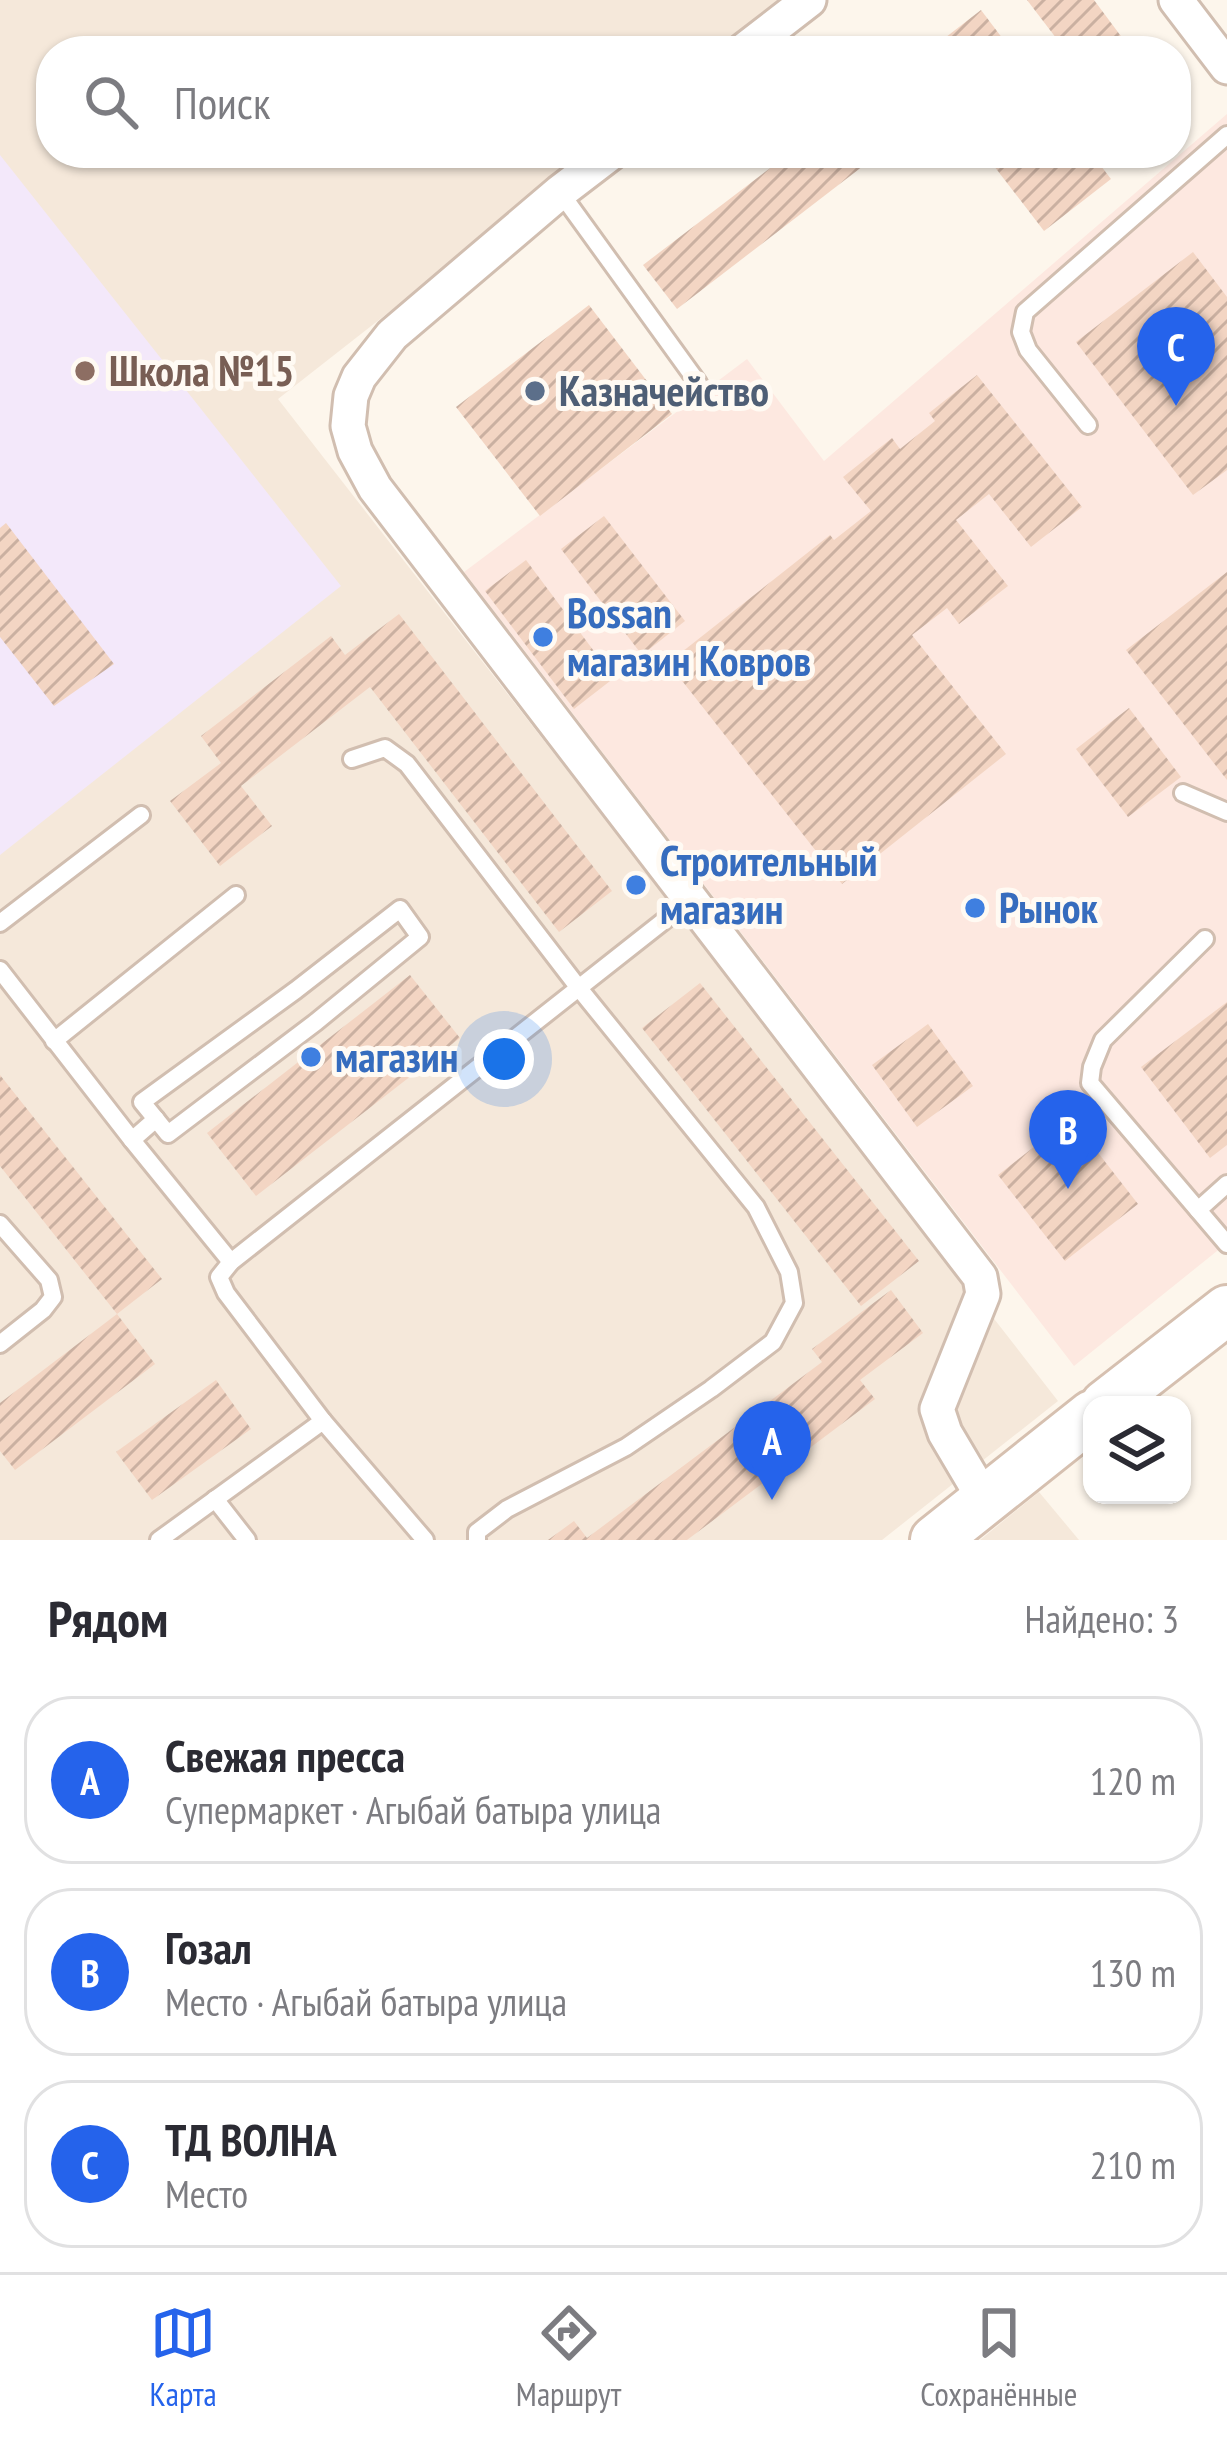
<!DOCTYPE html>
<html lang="ru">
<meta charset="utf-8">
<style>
:root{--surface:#fff;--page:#f2f2f3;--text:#2b2b33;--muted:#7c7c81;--line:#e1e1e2;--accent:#2563eb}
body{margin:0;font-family:"PT Sans Narrow",sans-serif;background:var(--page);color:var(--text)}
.controls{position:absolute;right:36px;bottom:36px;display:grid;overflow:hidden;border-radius:24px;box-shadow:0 3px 9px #0004}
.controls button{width:108px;height:108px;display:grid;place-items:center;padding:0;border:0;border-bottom:3px solid var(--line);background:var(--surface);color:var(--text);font:60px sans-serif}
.you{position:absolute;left:504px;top:1059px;width:42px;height:42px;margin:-30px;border:9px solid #fff;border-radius:50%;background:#1a73e8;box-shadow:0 0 0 18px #1a73e833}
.badge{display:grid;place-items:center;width:78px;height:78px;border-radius:50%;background:var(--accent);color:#fff;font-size:39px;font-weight:700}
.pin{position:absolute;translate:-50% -99px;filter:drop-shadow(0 3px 6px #0008)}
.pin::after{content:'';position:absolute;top:63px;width:42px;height:36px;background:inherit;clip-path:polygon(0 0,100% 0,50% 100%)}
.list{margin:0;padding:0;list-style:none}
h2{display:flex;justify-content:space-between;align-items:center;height:156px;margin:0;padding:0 48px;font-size:51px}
h2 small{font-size:39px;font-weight:400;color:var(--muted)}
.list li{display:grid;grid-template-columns:78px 1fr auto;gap:36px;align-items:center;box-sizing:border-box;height:168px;margin:0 24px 24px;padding:0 24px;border:3px solid var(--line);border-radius:48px}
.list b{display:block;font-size:45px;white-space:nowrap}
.list p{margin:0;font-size:39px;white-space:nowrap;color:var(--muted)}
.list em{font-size:39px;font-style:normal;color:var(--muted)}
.icon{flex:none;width:66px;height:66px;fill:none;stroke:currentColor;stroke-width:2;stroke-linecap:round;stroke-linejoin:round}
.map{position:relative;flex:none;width:1227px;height:1540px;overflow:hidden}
.search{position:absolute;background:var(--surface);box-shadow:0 3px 9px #0004;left:36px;right:36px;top:36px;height:132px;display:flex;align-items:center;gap:30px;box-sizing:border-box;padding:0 42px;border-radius:48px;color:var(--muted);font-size:45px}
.sheet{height:732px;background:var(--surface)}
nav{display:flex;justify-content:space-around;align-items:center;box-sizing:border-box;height:168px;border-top:3px solid var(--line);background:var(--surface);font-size:33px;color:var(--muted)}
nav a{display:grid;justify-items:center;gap:6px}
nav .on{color:var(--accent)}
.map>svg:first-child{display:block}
.residential{fill:#f5e8da}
.commercial{fill:#fde8e0}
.education{fill:#f3e8fa}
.building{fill:url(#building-hatch)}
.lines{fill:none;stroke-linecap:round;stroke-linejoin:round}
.lane-casing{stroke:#d1beb0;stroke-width:22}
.street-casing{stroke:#d1beb0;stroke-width:39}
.secondary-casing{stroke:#d6c0b0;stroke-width:54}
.lane{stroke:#fff;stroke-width:16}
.street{stroke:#fff;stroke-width:33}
.secondary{stroke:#fff;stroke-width:48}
.education-dot{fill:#8d6e63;stroke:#fffaf3;stroke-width:4.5}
.service-dot{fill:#5c6f8a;stroke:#fffaf3;stroke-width:4.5}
.shop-dot{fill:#3f7fe0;stroke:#fffaf3;stroke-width:4.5}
.labels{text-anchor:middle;stroke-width:10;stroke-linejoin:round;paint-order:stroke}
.education-label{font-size:42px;font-weight:bold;fill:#785e54;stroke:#fffaf3;text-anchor:start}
.service-label{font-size:42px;font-weight:bold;fill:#4e5e75;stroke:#fffaf3;text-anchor:start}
.shop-label{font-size:42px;font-weight:bold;fill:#366cbe;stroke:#fffaf3;text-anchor:start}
</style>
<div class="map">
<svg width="1227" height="1540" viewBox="0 0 1227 1540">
<defs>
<pattern id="building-hatch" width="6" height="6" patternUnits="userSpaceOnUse" patternTransform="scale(3)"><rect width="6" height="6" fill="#f3d5c3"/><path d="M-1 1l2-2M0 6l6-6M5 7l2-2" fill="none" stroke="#cab0a1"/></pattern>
</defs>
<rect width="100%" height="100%" fill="#fdf6ec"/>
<!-- residential -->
<g class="residential">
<path d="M0 0H788L723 51H51V153H592L278 399 1058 1401 882 1540H0Z"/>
<path d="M1039 1492 1079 1540H980Z"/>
</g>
<!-- commercial -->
<path class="commercial" d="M1227 114V1243L1074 1366 464 572 747 359 824 461Z"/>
<!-- education -->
<path class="education" d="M0 155 341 586 0 855Z"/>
<!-- building -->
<g class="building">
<path d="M1027 0H1094L1132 51H1066Z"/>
<path d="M981 10 1012 51H928Z"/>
<path d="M790 153H880L677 309 643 265Z"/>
<path d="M984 153H1091L1111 179 1044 231Z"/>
<path d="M1193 252 1227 297V470L1193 495 1076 342Z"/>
<path d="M589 305 672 414 540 516 456 407Z"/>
<path d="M977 375 1082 507 1031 547 989 494 956 520 1008 586 959 624 947 608 912 635 1006 754 842 884 668 663 830 535 834 540 871 511 843 477 892 438 900 449 935 421 929 413Z"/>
<path d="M604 516 685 621 642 655 561 549Z"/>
<path d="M6 523 114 664 54 706 0 637V528Z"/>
<path d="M526 560 614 678 574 709 485 591Z"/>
<path d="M1227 572V780L1126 650Z"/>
<path d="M399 614 612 891 559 932 370 687 241 786 272 826 220 866 170 801 221 763 201 736 331 636 345 655Z"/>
<path d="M1129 708 1181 777 1128 817 1076 749Z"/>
<path d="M410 975 460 1038 256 1196 207 1133Z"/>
<path d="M700 983 919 1261 861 1306 642 1028Z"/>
<path d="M1227 1002V1145L1210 1158 1141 1067Z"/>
<path d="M928 1024 973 1086 917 1127 872 1065Z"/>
<path d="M0 1075 162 1279 117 1314 0 1166Z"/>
<path d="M1071 1118 1138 1204 1065 1261 998 1175Z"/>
<path d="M891 1290 923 1333 860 1380 875 1399 687 1540H548L574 1521 587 1538 822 1362 812 1349Z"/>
<path d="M117 1314 155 1364 15 1470 0 1451V1403Z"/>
<path d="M216 1380 251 1429 152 1500 116 1452Z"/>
</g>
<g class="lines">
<defs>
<g id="lane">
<path d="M560 192 698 383"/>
<path d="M1088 425 1028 350 1021 332 1025 312 1227 135"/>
<path d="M352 759 385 748 407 764 578 987 756 1207 789 1272 794 1303 773 1342 711 1389 626 1447 507 1509 477 1532V1540"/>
<path d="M1183 793 1227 812"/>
<path d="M400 909 420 937 316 1022 168 1134 142 1102 296 990Z"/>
<path d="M0 923 141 815"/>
<path d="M1205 939 1103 1040 1092 1067 1090 1083 1227 1244"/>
<path d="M0 970 132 1140"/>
<path d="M54 1041 236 895"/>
<path d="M156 1119 132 1140 231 1262"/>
<path d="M1198 1210 1227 1184"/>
<path d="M0 1224 49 1280 53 1297 43 1310 0 1344"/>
<path d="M323 1421 226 1293 219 1277 231 1262 689 901"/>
<path d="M215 1499 247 1540"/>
<path d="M159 1540 323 1421 425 1540"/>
</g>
<g id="street">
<path d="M1176 0 1227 67"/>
<path d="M743 51 809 0"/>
<path d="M611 153 560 192 392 335 359 377 351 396 348 426 355 451 375 488 980 1277 983 1294 937 1409 945 1433 984 1499"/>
</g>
<g id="secondary">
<path d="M1105 1405 1227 1310"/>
<path d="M935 1540 1092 1415"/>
</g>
</defs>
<!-- lane casing -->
<use href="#lane" class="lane-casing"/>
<!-- street casing -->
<use href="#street" class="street-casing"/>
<!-- secondary casing -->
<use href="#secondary" class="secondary-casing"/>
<!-- lane -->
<use href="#lane" class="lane"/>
<!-- street -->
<use href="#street" class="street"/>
<!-- secondary -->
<use href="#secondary" class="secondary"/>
</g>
<!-- markers -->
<circle class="education-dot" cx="85" cy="371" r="12"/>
<circle class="service-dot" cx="535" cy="391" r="12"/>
<g class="shop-dot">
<circle cx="543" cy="637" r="12"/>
<circle cx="636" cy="885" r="12"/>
<circle cx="975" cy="908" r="12"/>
<circle cx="311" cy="1057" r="12"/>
</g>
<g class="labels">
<!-- education labels -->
<g class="education-label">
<text x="109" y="386">Школа №15</text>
</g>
<!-- service labels -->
<g class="service-label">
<text x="559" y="406">Казначейство</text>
</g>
<!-- shop labels -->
<g class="shop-label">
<text x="567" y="628">Bossan<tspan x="567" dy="48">магазин Ковров</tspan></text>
<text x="660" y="876">Строительный<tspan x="660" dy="48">магазин</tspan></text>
<text x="999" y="923">Рынок</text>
<text x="335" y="1072">магазин</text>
</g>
</g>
</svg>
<div class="controls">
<button><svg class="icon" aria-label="layers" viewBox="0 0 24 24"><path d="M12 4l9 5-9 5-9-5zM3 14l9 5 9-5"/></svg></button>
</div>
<div class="you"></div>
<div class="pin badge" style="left:772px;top:1500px">A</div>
<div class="pin badge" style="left:1068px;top:1189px">B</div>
<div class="pin badge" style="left:1176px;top:406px">C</div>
<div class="search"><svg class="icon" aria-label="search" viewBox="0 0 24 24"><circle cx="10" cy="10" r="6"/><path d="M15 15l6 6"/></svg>Поиск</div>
</div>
<section class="sheet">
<h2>Рядом<small>Найдено: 3</small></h2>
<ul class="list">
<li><span class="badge">A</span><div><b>Свежая пресса</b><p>Супермаркет · Агыбай батыра улица</p></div><em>120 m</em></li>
<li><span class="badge">B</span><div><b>Гозал</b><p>Место · Агыбай батыра улица</p></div><em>130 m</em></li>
<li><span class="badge">C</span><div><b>ТД ВОЛНА</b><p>Место</p></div><em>210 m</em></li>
</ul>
</section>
<nav>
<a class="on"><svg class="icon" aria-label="map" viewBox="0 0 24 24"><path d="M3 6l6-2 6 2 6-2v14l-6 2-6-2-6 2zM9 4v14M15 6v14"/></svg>Карта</a>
<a><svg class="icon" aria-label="directions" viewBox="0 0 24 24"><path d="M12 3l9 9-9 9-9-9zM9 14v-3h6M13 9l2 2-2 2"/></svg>Маршрут</a>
<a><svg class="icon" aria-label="saved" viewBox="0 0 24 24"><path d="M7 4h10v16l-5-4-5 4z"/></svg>Сохранённые</a>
</nav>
